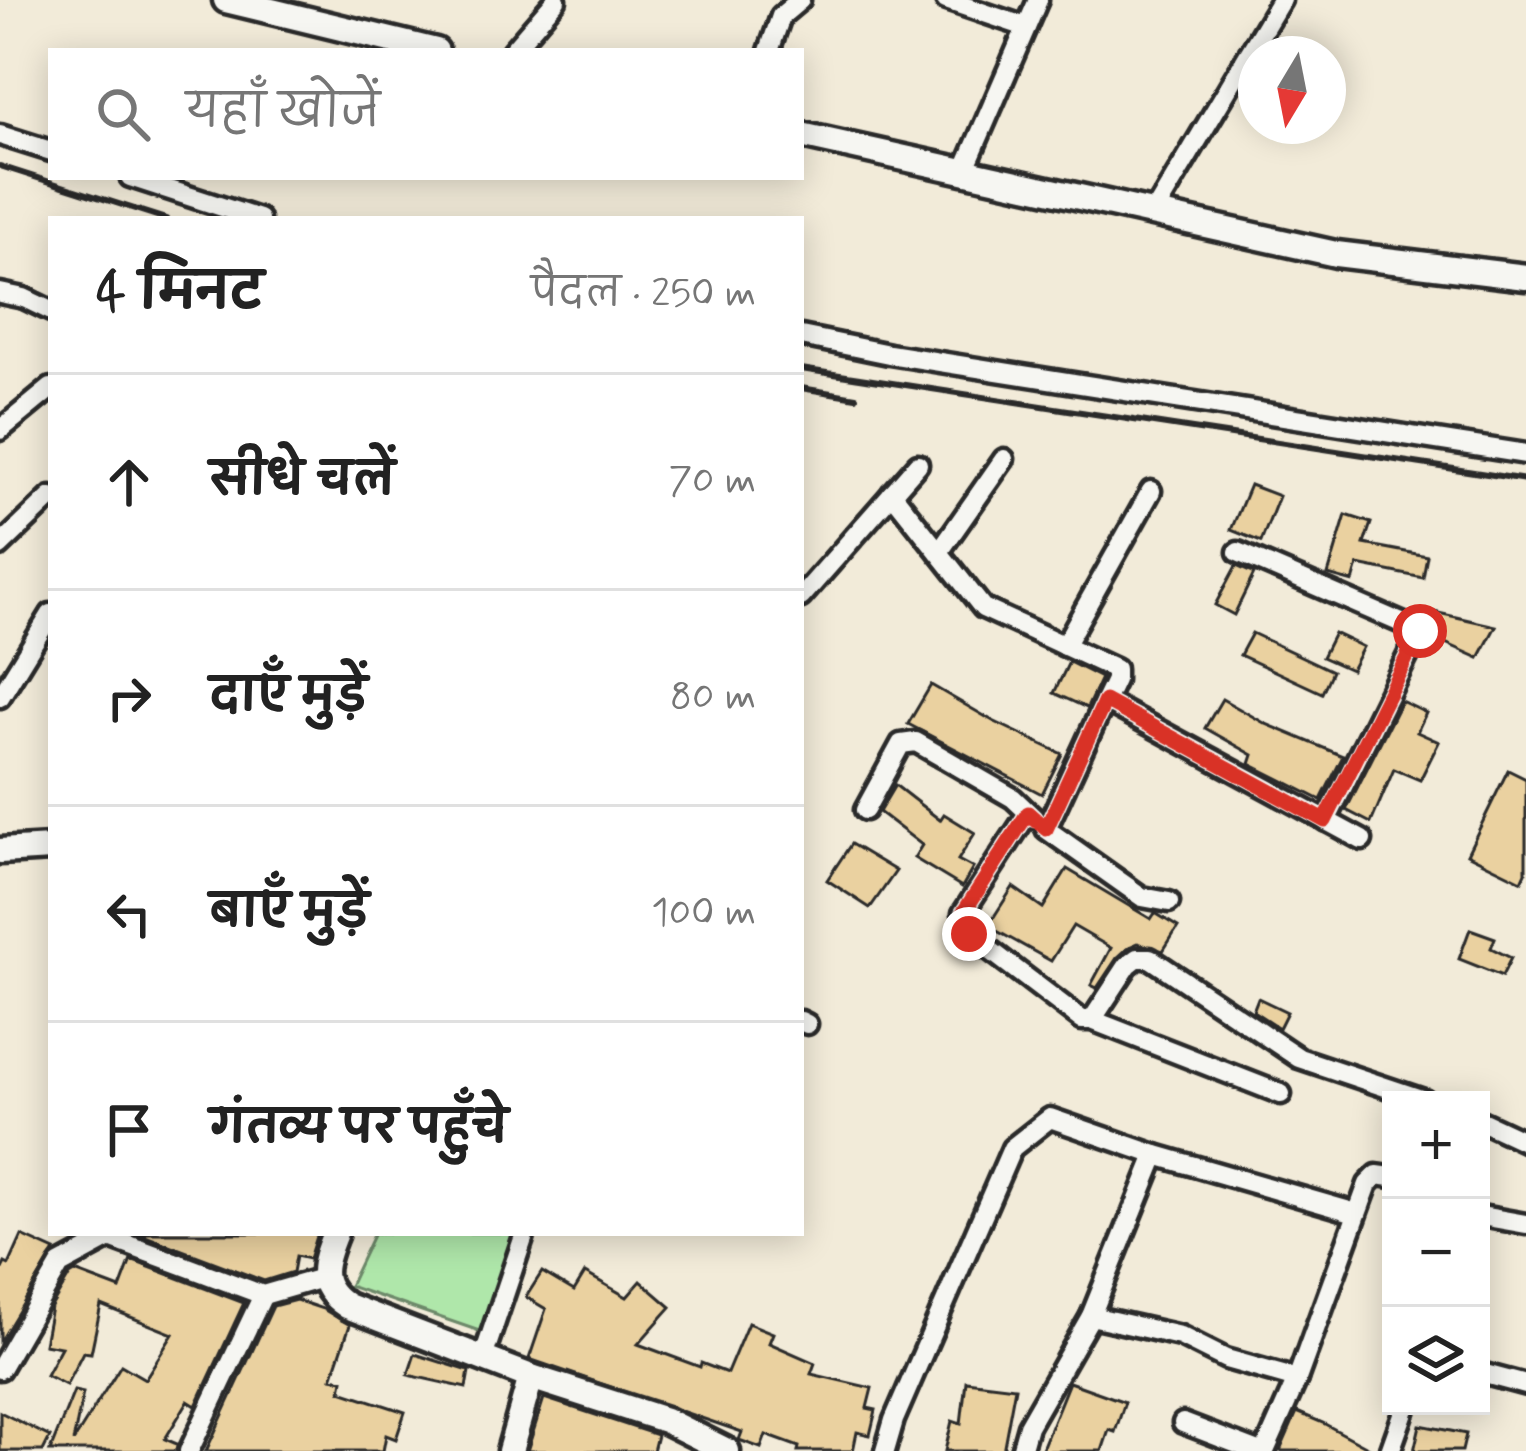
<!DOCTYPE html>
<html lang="hi">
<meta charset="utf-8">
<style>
:root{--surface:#fff;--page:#f2f2f2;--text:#222;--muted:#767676;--line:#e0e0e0}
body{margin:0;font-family:Mynerve,"Playpen Sans Deva",sans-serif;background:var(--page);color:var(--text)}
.controls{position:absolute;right:36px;bottom:36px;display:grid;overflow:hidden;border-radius:0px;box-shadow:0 6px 30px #0003}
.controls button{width:108px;height:108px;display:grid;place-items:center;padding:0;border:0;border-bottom:3px solid var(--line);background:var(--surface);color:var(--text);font:60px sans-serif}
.compass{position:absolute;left:1238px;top:36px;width:108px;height:108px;border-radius:50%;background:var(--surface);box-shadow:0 6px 30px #0003;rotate:190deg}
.stop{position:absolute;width:36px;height:36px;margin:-27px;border:9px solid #d93025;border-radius:50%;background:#fff}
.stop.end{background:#d93025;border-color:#fff;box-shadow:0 3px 12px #0008}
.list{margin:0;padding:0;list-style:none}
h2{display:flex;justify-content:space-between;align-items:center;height:156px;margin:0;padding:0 48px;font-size:51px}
h2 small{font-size:39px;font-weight:400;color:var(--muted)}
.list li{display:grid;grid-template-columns:78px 1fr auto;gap:36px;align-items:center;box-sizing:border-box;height:216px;padding:0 48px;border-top:3px solid var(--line)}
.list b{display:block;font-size:45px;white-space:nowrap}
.list em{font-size:39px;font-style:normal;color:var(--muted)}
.icon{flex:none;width:66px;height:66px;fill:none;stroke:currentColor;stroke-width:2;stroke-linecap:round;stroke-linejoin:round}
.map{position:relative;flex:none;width:1526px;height:1451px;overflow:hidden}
.search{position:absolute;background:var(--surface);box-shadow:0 6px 30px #0003;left:48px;top:48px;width:756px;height:132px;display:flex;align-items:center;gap:30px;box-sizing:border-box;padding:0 42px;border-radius:0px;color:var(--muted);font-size:45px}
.panel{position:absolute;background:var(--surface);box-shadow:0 6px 30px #0003;left:48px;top:216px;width:756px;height:1020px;border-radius:0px}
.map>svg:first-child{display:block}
.green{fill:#afe7aa;stroke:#6d896a;stroke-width:3}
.building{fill:#ead1a0;stroke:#2b2b2b;stroke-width:3}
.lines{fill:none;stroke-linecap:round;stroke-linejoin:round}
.street-casing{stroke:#2b2b2b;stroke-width:27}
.secondary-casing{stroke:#2b2b2b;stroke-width:33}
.street{stroke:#f6f6f2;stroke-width:18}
.secondary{stroke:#f6f6f2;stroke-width:24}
.rail{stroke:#2b2b2b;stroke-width:6}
.route{stroke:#d93025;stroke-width:15}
</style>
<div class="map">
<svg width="1526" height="1451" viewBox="0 0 1526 1451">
<rect width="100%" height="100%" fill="#f2ebd9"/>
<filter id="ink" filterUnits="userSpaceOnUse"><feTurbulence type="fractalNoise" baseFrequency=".00833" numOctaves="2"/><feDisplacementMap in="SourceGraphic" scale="24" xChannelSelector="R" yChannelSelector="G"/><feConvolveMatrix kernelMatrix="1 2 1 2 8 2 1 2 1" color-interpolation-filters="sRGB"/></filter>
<g filter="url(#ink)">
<!-- green -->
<path class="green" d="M374 1233H531L491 1335 349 1286Z"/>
<!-- building -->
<g class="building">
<path d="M1250 485 1279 496 1261 542 1231 530Z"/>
<path d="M1346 515 1371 523 1364 544 1427 556 1423 578 1358 565 1353 582 1328 575Z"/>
<path d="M1236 566 1254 574 1234 615 1215 605Z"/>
<path d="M1434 612 1496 626 1479 658 1432 637 1429 622Z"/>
<path d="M1252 633 1332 671 1322 693 1240 655Z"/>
<path d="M1334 633 1363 647 1351 670 1322 657Z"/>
<path d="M1069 662 1101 678 1087 708 1054 693Z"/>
<path d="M931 685 993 721 1062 754 1042 794 908 724Z"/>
<path d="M1222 699 1266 724 1343 756 1321 800 1250 764 1253 755 1205 728Z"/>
<path d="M1401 701 1426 713 1417 732 1439 742 1420 780 1394 769 1371 823 1346 810Z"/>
<path d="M1508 770 1526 779V872L1522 881 1467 854Z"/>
<path d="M895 785 940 820 944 814 975 833 958 860 973 868 962 887 914 858 922 845 879 812Z"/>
<path d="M851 844 896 871 870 908 827 880Z"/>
<path d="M1067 869 1151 919 1155 913 1178 927 1163 951 1138 943 1129 947 1117 958 1097 988 1091 985 1111 948 1073 926 1051 961 988 926 1013 887 1043 908Z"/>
<path d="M1470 929 1495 938 1491 948 1511 958 1502 976 1459 959Z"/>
<path d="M1258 998 1287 1012 1279 1028 1253 1011Z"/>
<path d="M137 1233H317L309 1259 296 1256 293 1272 264 1281Z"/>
<path d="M22 1236 55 1251 0 1342V1273L5 1263 9 1265Z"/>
<path d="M131 1260 244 1303 196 1406 188 1401 165 1439 177 1444 176 1451H50L74 1391 83 1393 73 1442 121 1365 145 1379 173 1334 101 1305 91 1353 83 1352 66 1385 46 1375 61 1347 44 1344 51 1307 70 1275 75 1272 120 1289Z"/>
<path d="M542 1272 574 1291 585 1273 627 1297 641 1281 671 1307 638 1344 700 1367 701 1363 727 1373 748 1323 773 1333 769 1343 815 1363 811 1374 872 1388 867 1408 876 1410 870 1435 857 1432 853 1451H798L799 1447 766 1435 761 1448 739 1440 742 1432 529 1359 546 1309 526 1297Z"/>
<path d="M296 1300 323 1309 350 1325 332 1378 343 1380 341 1391 405 1412 396 1439 386 1435 383 1451H206L273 1306Z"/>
<path d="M415 1354 469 1371 466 1388 408 1375Z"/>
<path d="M966 1381 1015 1387 1003 1451H945L952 1421 961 1424Z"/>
<path d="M1069 1382 1125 1402 1115 1432 1109 1430 1102 1451H1041Z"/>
<path d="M544 1398 657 1435 653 1451H527Z"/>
<path d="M0 1412 50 1437 43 1451H0Z"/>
<path d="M1297 1412 1323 1423 1375 1451H1280Z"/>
<path d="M1420 1425 1466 1434 1462 1451H1414Z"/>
</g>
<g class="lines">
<defs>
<g id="street">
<path d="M946 0 1026 27"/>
<path d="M512 51 556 0"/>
<path d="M769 51 781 16 800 0"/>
<path d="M0 135 51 151"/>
<path d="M964 171 1038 0"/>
<path d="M130 177 259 219"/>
<path d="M1154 213 1281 0"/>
<path d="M0 293 24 298 51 311"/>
<path d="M801 336 889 354 1526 454"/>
<path d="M0 430 51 388"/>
<path d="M892 493 983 608 1115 669V680L1105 701 1362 840"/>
<path d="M0 546 51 497"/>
<path d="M939 552 1004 459"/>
<path d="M1238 552 1420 631 1326 821"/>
<path d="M801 597 918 464"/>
<path d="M1064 646 1151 491"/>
<path d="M0 697 51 614"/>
<path d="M1105 701 1046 829 1142 897 1169 902"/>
<path d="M865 810 901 744 916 742 1013 798 1034 818"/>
<path d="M1028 813 963 913 969 934 1082 1020H1092L1281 1094"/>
<path d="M1092 1020 1128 965 1137 958H1150L1299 1058 1424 1100"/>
<path d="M801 1021 807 1024"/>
<path d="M1481 1121 1526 1142"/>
<path d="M1481 1216 1526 1224"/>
<path d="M1091 1316 1180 1336 1226 1359 1297 1379"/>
<path d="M483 1358 525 1233"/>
<path d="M0 1369 60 1265 110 1238 263 1295 322 1278"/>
<path d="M1481 1373 1526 1385"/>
<path d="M1183 1423 1256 1451"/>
<path d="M189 1451 263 1295"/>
<path d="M885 1451 894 1420 1012 1148 1050 1118 1156 1155 1356 1213"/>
<path d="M1021 1451 1028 1426 1091 1316 1156 1155"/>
<path d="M1265 1451 1297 1379 1368 1184 1377 1175 1391 1177"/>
<path d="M1390 1451 1406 1406"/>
</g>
<g id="secondary">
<path d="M226 0 436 51"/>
<path d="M801 135 1336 254 1526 277"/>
<path d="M0 851 51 848"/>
<path d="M335 1233C322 1265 315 1285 347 1306L531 1377 665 1420 727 1451"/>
<path d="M510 1451 531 1377"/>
</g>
</defs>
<!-- street casing -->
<use href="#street" class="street-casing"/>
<!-- secondary casing -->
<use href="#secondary" class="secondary-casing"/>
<!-- street -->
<use href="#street" class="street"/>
<!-- secondary -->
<use href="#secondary" class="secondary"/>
<!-- rail -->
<g class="rail">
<path d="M0 166 166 219"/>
<path d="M801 369 1526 480"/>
<path d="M801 388 856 397"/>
</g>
</g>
</g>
<g class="lines" filter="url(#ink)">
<!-- route -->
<path class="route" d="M969 934 963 913 1028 813 1046 829 1105 701 1325 821 1420 631"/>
</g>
</svg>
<div class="controls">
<button>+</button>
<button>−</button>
<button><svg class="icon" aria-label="layers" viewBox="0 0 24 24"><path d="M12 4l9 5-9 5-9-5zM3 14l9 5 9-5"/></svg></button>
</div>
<svg class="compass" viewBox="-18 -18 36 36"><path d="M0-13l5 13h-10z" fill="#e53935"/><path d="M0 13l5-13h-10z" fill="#767676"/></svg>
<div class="stop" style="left:1420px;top:631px"></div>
<div class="stop end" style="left:969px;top:934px"></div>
<div class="search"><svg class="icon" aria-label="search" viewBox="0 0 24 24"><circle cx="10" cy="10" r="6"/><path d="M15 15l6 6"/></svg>यहाँ खोजें</div>
<section class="panel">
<h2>4 मिनट<small>पैदल · 250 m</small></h2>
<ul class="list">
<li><svg class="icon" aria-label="ahead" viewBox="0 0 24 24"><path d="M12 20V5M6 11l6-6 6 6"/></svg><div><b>सीधे चलें</b></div><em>70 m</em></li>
<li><svg class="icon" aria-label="right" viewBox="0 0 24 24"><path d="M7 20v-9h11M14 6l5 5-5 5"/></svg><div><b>दाएँ मुड़ें</b></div><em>80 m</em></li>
<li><svg class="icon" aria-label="left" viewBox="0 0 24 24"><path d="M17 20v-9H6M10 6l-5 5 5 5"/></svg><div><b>बाएँ मुड़ें</b></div><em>100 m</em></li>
<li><svg class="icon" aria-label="arrive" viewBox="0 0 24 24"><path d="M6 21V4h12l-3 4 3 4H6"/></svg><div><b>गंतव्य पर पहुँचे</b></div></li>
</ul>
</section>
</div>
